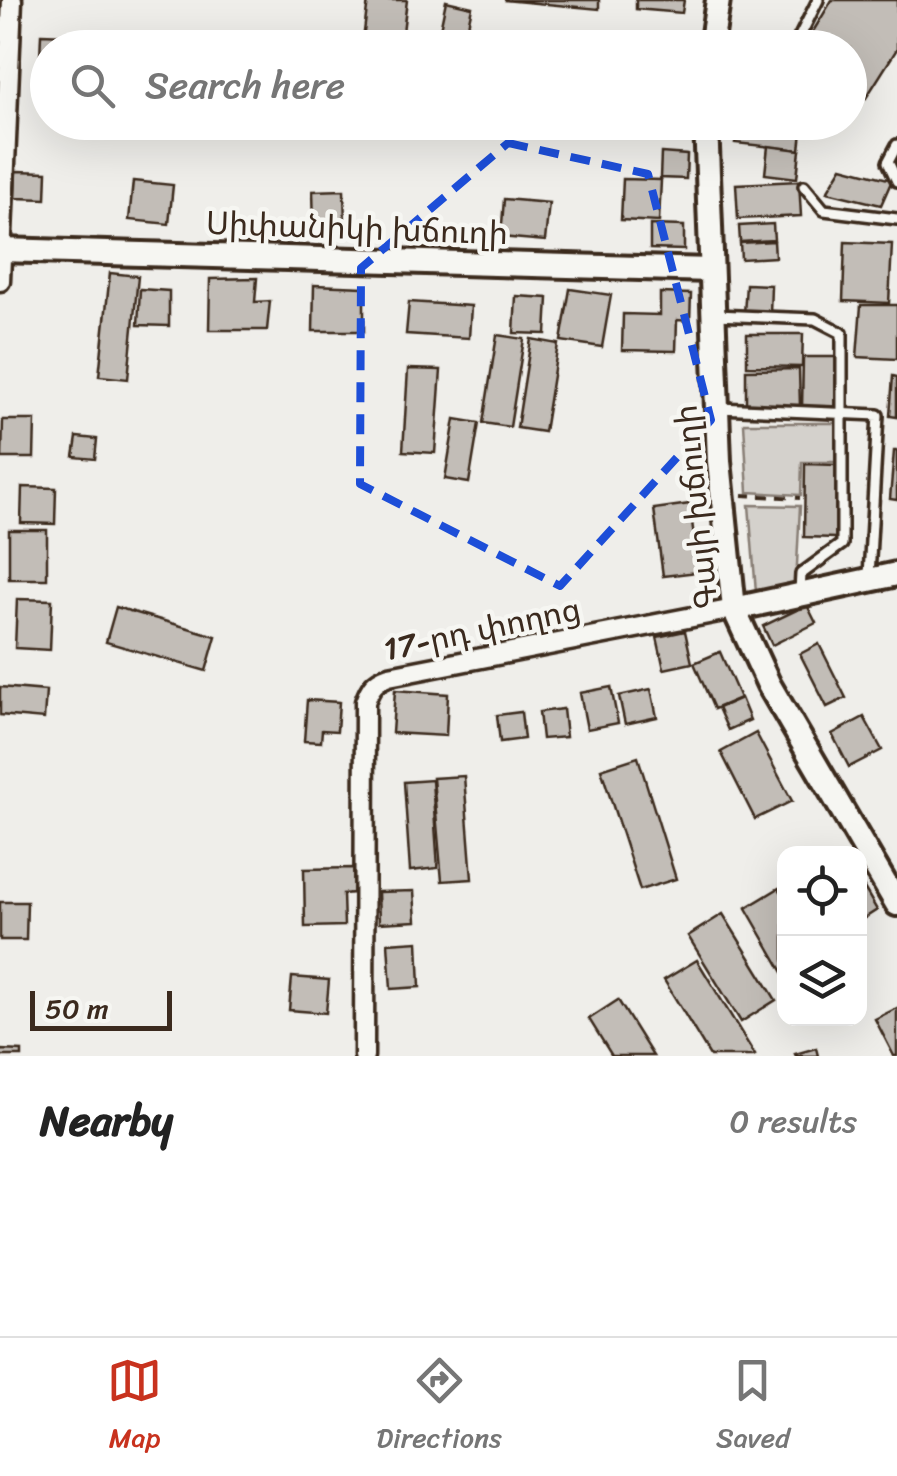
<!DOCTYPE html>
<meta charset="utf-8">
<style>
:root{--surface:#fff;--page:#f6f6f6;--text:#222;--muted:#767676;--line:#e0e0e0;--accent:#c8321e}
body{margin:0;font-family:Sriracha,"Noto Sans Armenian",sans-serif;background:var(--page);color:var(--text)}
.controls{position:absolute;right:30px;bottom:30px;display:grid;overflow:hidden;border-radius:20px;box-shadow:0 10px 40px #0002}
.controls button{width:90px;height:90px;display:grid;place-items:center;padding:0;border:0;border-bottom:2px solid var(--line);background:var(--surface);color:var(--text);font:50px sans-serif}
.scale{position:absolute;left:30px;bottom:25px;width:142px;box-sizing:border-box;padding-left:10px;border:5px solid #3b2a1e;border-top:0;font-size:28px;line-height:35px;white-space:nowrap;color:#3b2a1e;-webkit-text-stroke:8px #f6f6f2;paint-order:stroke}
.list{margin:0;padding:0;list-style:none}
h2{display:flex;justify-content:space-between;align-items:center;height:130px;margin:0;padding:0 40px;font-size:42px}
h2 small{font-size:32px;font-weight:400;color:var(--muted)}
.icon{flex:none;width:55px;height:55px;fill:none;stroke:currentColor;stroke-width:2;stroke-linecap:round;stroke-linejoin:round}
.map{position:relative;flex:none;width:897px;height:1056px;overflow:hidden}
.search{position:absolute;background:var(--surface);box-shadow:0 10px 40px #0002;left:30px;right:30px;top:30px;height:110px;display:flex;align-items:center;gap:25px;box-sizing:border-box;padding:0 35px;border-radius:55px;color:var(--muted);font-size:38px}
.sheet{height:280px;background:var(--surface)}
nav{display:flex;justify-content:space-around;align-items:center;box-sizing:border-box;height:140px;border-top:2px solid var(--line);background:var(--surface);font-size:28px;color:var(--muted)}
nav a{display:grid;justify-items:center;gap:5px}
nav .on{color:var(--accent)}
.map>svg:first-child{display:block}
.green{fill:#d4d1cc;stroke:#887e75;stroke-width:2.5}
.building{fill:#c2bdb7;stroke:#3b2a1e;stroke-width:2.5}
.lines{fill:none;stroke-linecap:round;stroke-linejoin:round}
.service-casing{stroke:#3b2a1e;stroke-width:16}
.minor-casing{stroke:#3b2a1e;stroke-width:25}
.secondary-casing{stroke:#3b2a1e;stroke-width:30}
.path{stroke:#3b2a1e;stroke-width:4;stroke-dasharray:10 8;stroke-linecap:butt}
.service{stroke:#f6f6f2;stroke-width:9}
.minor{stroke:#f6f6f2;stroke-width:18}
.secondary{stroke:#f6f6f2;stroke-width:22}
.marked{fill:none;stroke:#1d4ed8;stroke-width:8;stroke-dasharray:20 12;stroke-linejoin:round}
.labels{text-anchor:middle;stroke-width:9;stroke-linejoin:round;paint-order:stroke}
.street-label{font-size:32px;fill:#3b2a1e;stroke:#f6f6f2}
</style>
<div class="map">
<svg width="897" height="1056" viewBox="0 0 897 1056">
<rect width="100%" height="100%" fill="#efeeea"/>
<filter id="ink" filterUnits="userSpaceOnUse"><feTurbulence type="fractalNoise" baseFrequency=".01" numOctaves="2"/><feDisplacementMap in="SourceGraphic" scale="20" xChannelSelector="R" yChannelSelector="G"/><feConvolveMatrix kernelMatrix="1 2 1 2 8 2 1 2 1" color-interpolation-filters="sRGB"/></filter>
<g filter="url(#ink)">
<!-- green -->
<g class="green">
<path d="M744 423H839L838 462H802L801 495 748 492Z"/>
<path d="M749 505 800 506 796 584 756 592Z"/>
</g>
<!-- building -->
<g class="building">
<path d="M368 0H407L401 48H362Z"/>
<path d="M504 0H599V9Z"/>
<path d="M636 0H684L682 13 636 9Z"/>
<path d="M832 0H897V49L866 98 850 88V48H803Z"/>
<path d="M446 1 472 7 463 48H436Z"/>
<path d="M41 34 66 35V48H48V58H40Z"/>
<path d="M41 60H48V84L40 83Z"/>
<path d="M738 122H803L800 150 735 143Z"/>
<path d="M768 146 800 150 797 178 765 174Z"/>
<path d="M661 153 687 155 686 179 660 178Z"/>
<path d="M842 167 892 180 881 205 827 192Z"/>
<path d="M16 171 47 172 46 199 15 198Z"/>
<path d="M623 179 661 180 659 222 621 220Z"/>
<path d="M133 181 173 185 169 224 129 220Z"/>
<path d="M799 181 801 216 738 219 736 184Z"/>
<path d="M344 190 345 225 314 226 313 191Z"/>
<path d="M504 199 549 203 545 241 501 237Z"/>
<path d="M773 224 774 240 740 242 739 226Z"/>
<path d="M650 225 684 226V250L650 249Z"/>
<path d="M774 241 775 257 741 259 740 243Z"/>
<path d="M845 242 892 244 889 303 843 301Z"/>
<path d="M110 273 138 276 128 379 99 376Z"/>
<path d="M257 278 255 302 270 301 267 330H209L210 279Z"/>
<path d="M746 284 771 285 770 315 744 314Z"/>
<path d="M314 285 364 287V331H313Z"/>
<path d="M140 289 169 291V326L138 325Z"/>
<path d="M570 289 611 295 602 347 561 341Z"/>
<path d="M660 293 691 294 690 321 677 320 676 351 622 350 623 314 660 315Z"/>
<path d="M516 296 548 298 546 334 514 333Z"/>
<path d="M409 302 471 306 469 338 406 334Z"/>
<path d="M861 305H897V359L857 357Z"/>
<path d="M747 334H803L802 367 747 366Z"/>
<path d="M497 335 524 339 510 427 483 423Z"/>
<path d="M531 339 558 344 544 432 517 428Z"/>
<path d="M803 357H840L839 409H802Z"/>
<path d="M408 369 441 370 435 453 403 451Z"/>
<path d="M799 369 800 407 746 408V370Z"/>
<path d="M893 376 897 377V417L890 416Z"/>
<path d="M455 419 479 423 469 483 445 479Z"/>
<path d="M3 420H35L34 458H2Z"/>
<path d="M77 437 97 439 95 459 74 457Z"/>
<path d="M894 451H897V500L890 499Z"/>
<path d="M805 464 837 465 836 538 804 537Z"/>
<path d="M22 487 56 488 55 524 21 523Z"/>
<path d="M690 504 698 572 663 576 654 509Z"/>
<rect x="9" y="530" width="38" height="49"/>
<path d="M17 599 52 600 50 650 15 648Z"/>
<path d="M807 605 816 623 772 645 763 626Z"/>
<path d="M116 607 216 636 206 671 106 642Z"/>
<path d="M685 631 692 663 664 669 657 637Z"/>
<path d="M819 644 846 698 827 707 800 654Z"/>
<path d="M720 652 740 698 714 709 694 663Z"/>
<path d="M0 687 46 691 44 719 0 715Z"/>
<path d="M611 687 618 723 587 729 580 693Z"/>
<path d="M651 689 657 717 625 724 619 696Z"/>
<path d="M395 690 448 694 446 736 392 733Z"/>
<path d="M741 698 750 720 728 730 718 708Z"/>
<path d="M307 700 339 702 337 731 322 730 321 742 304 741Z"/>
<path d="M563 709 566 737 542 739 539 712Z"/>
<path d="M521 712 524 739 500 742 497 715Z"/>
<path d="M864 717 882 750 849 767 832 734Z"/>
<path d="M756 733 792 801 755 819 721 752Z"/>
<path d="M638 757 676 879 640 890 601 769Z"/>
<path d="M464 776 472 879 442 881 433 778Z"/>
<path d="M432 780 438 868 410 871 404 782Z"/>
<path d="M354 868V893L343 894 344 926 305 927 304 869Z"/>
<path d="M860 881 877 910 860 921Z"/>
<path d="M779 888 784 896V974L746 908Z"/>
<path d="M414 891 416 921 379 923 378 892Z"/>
<path d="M0 902H27L26 940H0Z"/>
<path d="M723 914 776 1000 741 1022 688 936Z"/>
<path d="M418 941 420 987 391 989 388 943Z"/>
<path d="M697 960 755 1055 753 1056H710L664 980Z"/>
<path d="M292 977 329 980 326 1013 289 1010Z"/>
<path d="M618 1000 653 1056H612L589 1019Z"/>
<path d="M897 1008V1056H894L875 1019Z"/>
<path d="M816 1048 818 1056H796L795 1054Z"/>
<path d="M0 1050 22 1051V1056H0Z"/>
</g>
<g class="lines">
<defs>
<g id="service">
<path d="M794 48 818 0"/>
<path d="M897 145 888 162 897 181"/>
<path d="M804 186 824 210 897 219"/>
<path d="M716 315 815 319 842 333V544L801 574 800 592"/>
<path d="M719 408 878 415 869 576"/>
</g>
<g id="minor">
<path d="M0 281 12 0"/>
<path d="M364 1056 365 702C370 688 374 681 389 676L734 609"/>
</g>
<g id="secondary">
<path d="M711 48 718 0"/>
<path d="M706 122 719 461 734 609 769 685 897 904"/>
<path d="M0 250 711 270"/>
<path d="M734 609 897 574"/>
</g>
</defs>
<!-- service casing -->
<use href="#service" class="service-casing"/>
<!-- minor casing -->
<use href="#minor" class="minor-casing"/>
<!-- secondary casing -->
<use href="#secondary" class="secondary-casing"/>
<!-- path -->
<path class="path" d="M742 495 800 498"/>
<!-- service -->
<use href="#service" class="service"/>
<!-- minor -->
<use href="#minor" class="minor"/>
<!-- secondary -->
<use href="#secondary" class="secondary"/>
</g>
</g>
<!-- marked area -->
<path class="marked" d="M508 143 648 174 711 420 560 586 360 484 361 268Z"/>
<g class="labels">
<!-- street labels -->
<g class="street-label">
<text transform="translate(357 228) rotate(2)" y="11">Սիփանիկի խճուղի</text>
<text transform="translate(696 507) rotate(-96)" y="11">Գայի խճուղի</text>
<text transform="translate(482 629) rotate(-12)" y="11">17-րդ փողոց</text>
</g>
</g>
</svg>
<div class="controls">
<button><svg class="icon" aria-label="locate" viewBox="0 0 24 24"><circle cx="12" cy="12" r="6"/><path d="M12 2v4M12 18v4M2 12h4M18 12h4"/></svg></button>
<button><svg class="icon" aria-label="layers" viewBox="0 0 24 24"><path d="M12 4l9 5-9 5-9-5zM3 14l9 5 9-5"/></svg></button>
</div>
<div class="scale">50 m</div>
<div class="search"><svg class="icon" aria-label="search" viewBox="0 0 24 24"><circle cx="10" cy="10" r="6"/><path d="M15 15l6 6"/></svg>Search here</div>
</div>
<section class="sheet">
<h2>Nearby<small>0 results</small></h2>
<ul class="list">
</ul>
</section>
<nav>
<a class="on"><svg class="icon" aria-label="map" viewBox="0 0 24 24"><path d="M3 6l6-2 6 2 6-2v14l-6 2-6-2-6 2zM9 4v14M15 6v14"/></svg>Map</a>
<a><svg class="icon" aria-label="directions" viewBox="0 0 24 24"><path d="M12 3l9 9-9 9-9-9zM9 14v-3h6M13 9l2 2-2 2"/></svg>Directions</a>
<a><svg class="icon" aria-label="saved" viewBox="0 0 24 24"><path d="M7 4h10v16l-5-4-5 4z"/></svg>Saved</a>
</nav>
